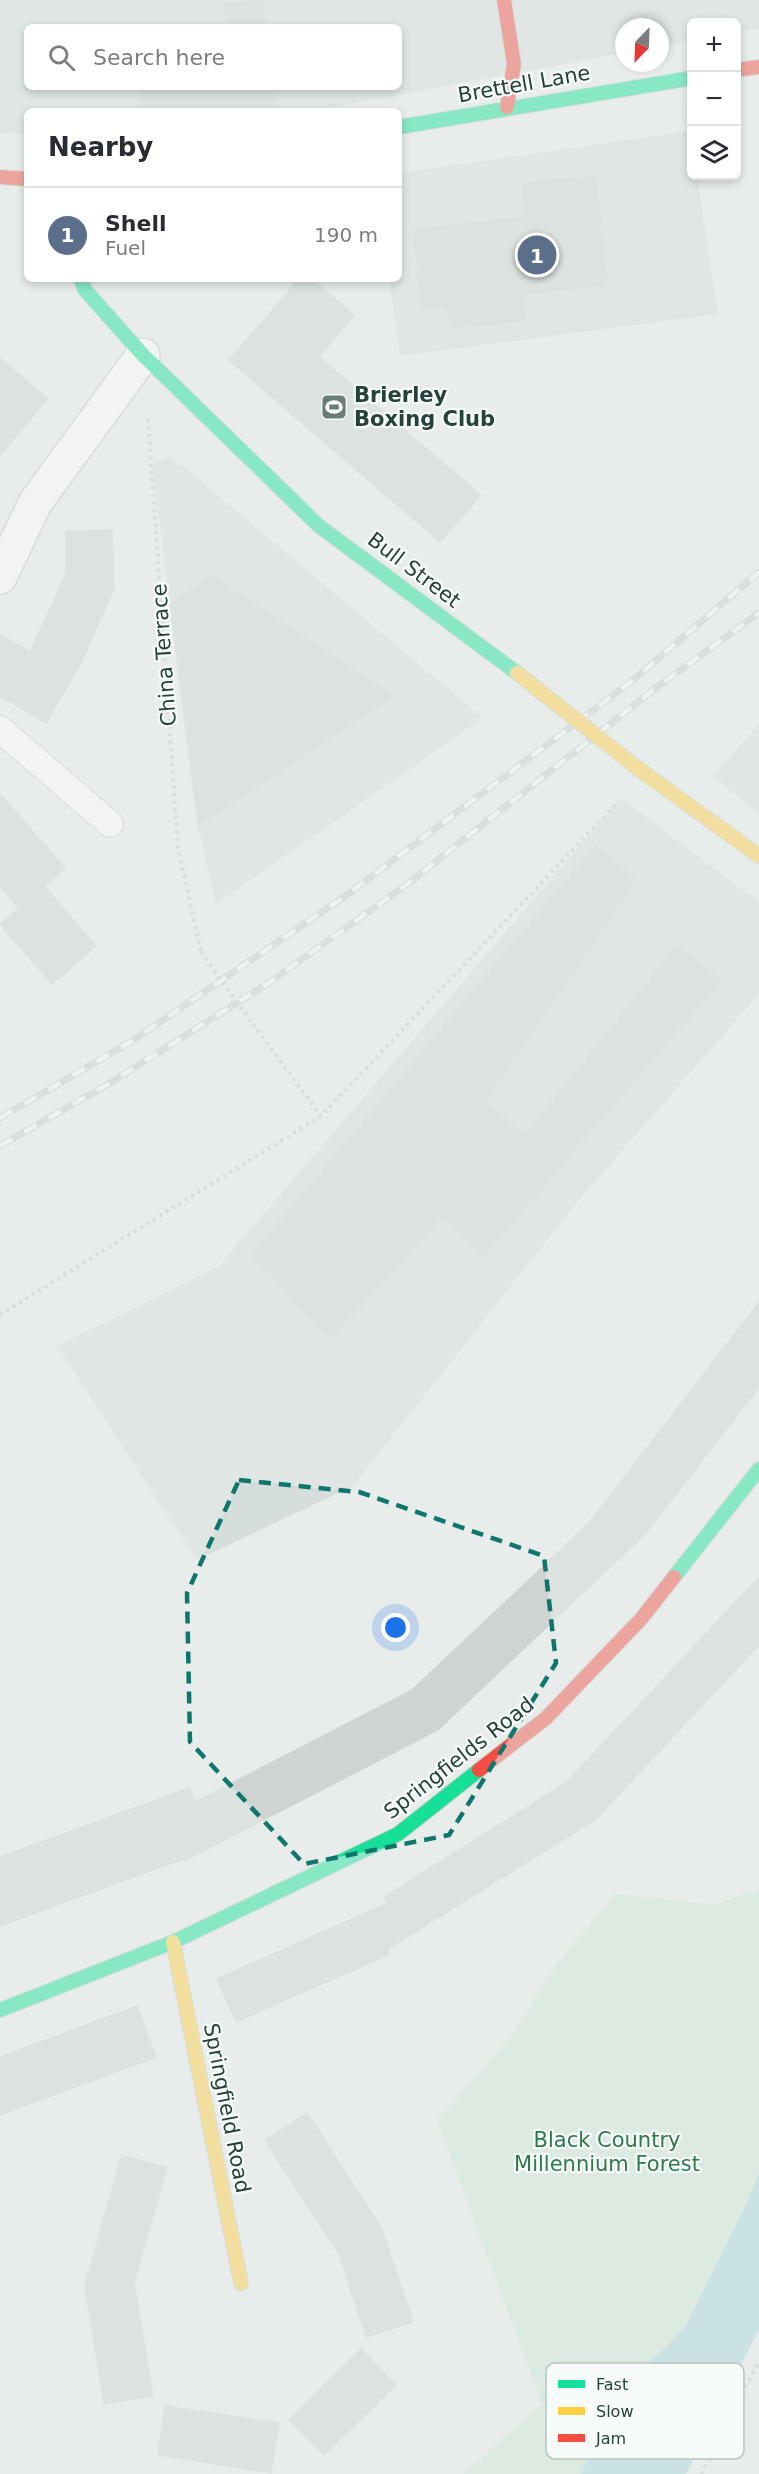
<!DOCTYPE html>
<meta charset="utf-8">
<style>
:root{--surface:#fff;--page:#f7f7f7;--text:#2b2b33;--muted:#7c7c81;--line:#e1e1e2;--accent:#697e78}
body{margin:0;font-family:"DejaVu Sans",sans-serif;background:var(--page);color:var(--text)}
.controls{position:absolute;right:18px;top:18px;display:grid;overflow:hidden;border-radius:9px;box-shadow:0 3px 9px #0003}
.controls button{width:54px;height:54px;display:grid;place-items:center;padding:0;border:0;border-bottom:2px solid var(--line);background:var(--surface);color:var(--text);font:30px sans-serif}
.compass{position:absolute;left:615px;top:18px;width:54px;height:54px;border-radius:50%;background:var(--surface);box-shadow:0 3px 9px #0003;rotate:203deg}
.you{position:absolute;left:396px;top:1628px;width:21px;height:21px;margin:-15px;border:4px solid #fff;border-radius:50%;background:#1a73e8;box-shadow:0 0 0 9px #1a73e833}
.badge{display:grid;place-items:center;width:39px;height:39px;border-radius:50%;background:var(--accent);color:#fff;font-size:20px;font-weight:700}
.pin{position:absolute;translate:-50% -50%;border:3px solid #fff;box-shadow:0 2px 6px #0006}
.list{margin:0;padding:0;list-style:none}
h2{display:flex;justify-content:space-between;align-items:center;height:78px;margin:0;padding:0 24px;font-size:26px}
h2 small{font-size:20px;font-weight:400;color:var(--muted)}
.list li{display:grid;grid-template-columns:39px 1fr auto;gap:18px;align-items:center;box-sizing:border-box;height:96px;padding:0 24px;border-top:2px solid var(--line)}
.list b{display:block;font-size:22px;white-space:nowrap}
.list p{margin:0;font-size:20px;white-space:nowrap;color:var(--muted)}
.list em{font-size:20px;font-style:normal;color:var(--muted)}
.icon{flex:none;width:33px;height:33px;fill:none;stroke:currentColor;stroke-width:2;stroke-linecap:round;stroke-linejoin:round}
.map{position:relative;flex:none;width:759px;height:2474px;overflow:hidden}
.search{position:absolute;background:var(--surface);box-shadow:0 3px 9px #0003;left:24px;top:24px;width:378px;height:66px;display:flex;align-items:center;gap:15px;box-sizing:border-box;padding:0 21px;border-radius:9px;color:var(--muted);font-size:22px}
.panel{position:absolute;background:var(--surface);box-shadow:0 3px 9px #0003;left:24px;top:108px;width:378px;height:174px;border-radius:9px}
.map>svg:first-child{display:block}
.built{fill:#d6dedb;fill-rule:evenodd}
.green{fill:#d1e6d8}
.water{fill:#a9d4db}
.building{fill:#cfd4d2;stroke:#d1d6d4;stroke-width:1.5}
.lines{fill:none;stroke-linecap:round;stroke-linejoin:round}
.lane-casing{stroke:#c5cac8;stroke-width:28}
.street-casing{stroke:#c5cac8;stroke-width:36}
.fast-casing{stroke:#c3cbc8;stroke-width:16}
.slow-casing{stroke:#c3cbc8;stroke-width:16}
.jam-casing{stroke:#c3cbc8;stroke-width:16}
.path{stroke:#c3ccca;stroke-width:4;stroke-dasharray:3 4.5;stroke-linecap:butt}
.lane{stroke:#fcfcfc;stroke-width:26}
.street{stroke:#fcfcfc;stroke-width:33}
.fast{stroke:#16e098;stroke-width:14}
.slow{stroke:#ffcf43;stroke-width:14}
.jam{stroke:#f24e42;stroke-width:14}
.rail-casing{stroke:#c9cdcc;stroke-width:7}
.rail{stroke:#f7fbf9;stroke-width:4.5;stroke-dasharray:14;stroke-linecap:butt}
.slow-bridge-casing{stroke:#c3cbc8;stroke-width:16;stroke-linecap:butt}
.path-bridge{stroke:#c3ccca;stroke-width:4;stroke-dasharray:3 4.5;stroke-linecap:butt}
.slow-bridge{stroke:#ffcf43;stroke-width:14}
.marked{fill:none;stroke:#0f766e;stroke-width:4.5;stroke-dasharray:12 8;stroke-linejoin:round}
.labels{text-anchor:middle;stroke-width:4.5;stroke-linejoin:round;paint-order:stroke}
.street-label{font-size:21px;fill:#24423a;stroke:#f7fbf9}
.poi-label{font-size:21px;font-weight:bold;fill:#24423a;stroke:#f7fbf9;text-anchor:start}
.park-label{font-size:21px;fill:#2d7a4b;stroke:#f7fbf9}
.key{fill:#f7fbf9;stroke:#b8c4c0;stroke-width:1.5}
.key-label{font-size:16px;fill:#24423a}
</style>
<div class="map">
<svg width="759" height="2474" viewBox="0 0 759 2474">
<rect width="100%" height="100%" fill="#e8edeb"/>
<!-- built -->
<g class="built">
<path d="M0 0H759V28L737 32 736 22H692L691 40 660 46V27H624V53L311 111H27V135L0 132ZM27 27H399V87H27Z"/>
<path d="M690 131 692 176H697L718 314 400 356 389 279H399V173Z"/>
<path d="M172 457 483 718 216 904 198 825 152 464Z"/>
<path d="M759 724V814L713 776Z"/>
<path d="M621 798 759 902V994L577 1202 353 1486 197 1560 57 1346 218 1267Z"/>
</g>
<!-- green -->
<path class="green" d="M759 1889V2172L748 2200 685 2325 664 2349 635 2372 611 2411 581 2474H463L542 2404 437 2120 507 2042 557 1964 615 1894 714 1905Z"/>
<!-- water -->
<path class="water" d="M759 2172V2329L686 2474H581L611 2411 636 2372 664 2349 686 2325 748 2200Z"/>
<!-- building -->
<g class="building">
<path d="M263 0 266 27H191L227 23 225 4Z"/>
<path d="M140 87H274L276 106 239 111H144Z"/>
<path d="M595 176 607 285 522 294 525 321 450 328 447 306 422 308 413 230 526 217 522 183Z"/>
<path d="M299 279H312L354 315 319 357 481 495 440 542 229 360Z"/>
<path d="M0 358 48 399 0 455Z"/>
<path d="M112 530 114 589 81 663 46 723 0 696V634L30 652 66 574V531Z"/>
<path d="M213 576 394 696 198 825 170 604Z"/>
<path d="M0 794 65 868 29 900 45 887 96 946 52 984 0 924 19 909 0 887Z"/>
<path d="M596 845 636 880 484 1103 526 1134 677 946 721 980 483 1256 443 1216 331 1338 251 1256Z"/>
<path d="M759 1302V1387L646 1533 438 1730 184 1861 183 1859 0 1926V1857L189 1788 195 1802 412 1690 589 1523Z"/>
<path d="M759 1577V1645L595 1820 388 1949 390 1954 236 2022 217 1979 388 1903 384 1897 567 1782Z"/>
<path d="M137 2006 156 2057 0 2115V2057Z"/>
<path d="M307 2113 381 2227 413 2322 366 2337 340 2256 265 2140Z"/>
<path d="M122 2155 167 2168 134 2282 153 2396 104 2404 85 2285Z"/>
<path d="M361 2349 396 2385 324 2455 289 2420Z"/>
<path d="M165 2406 279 2423 271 2473 158 2455Z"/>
</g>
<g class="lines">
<defs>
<path id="lane" d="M0 729 110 824"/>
<path id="street" d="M0 577 35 503 143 355"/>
<g id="fast">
<path d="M399 127 692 78"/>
<path d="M81 279 85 290 143 355 319 526 517 673"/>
<path d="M674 1577 759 1469"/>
<path d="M0 2010 173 1942 398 1834 479 1770"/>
</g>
<g id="slow">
<path d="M636 767 759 856"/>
<path d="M173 1942 241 2283"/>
</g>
<g id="jam">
<path d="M504 0 514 64 507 107"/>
<path d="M736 70 759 67"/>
<path d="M0 177 27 179"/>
<path d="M479 1770 546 1718 641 1619 674 1577"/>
</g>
</defs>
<!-- lane casing -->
<use href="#lane" class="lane-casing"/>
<!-- street casing -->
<use href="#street" class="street-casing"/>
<!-- fast casing -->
<use href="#fast" class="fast-casing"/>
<!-- slow casing -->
<use href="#slow" class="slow-casing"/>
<!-- jam casing -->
<use href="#jam" class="jam-casing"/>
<!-- path -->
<g class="path">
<path d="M148 419 178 848 201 952"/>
<path d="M253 1024 321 1116"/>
<path d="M0 1315 321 1116 615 805"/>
<path d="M701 2474 759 2361"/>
</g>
<!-- lane -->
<use href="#lane" class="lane"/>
<!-- street -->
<use href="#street" class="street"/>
<!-- fast -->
<use href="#fast" class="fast"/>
<!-- slow -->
<use href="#slow" class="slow"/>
<!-- jam -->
<use href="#jam" class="jam"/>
<defs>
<g id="rail">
<path d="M0 1118 132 1041 344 897 632 681 759 572"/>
<path d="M0 1146 110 1083 270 982 406 885 661 684 759 613"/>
</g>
</defs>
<!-- rail casing -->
<use href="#rail" class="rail-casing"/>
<!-- rail -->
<use href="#rail" class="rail"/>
<defs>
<path id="slow-bridge" d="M517 673 636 767"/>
</defs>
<!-- slow-bridge casing -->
<use href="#slow-bridge" class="slow-bridge-casing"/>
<!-- path-bridge -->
<path class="path-bridge" d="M201 952 253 1024"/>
<!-- slow-bridge -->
<use href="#slow-bridge" class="slow-bridge"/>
</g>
<!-- marked area -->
<path d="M0 0H759V2474H0ZM239 1480 359 1492 544 1556 556 1663 449 1835 304 1864 190 1742 187 1593Z" fill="#e8edeb" fill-opacity=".55" fill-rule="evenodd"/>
<path class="marked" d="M239 1480 359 1492 544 1556 556 1663 449 1835 304 1864 190 1742 187 1593Z"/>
<!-- icons -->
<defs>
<symbol id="stadium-square" viewBox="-11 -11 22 22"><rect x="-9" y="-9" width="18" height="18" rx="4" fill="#697e78" stroke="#f7fbf9"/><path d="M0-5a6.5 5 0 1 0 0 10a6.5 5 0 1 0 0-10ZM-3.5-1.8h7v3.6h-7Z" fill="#fff"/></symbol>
</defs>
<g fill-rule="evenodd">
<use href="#stadium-square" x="319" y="392" width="30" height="30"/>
</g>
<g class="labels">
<!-- street labels -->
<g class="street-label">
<text transform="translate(524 84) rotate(-10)" y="7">Brettell Lane</text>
<text transform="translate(414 570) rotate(37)" y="7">Bull Street</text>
<text transform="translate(164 655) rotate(-94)" y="7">China Terrace</text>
<text transform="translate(459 1758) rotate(-38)" y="7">Springfields Road</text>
<text transform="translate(227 2108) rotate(79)" y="7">Springfield Road</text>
</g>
<!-- poi labels -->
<g class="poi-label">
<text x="354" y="402">Brierley<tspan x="354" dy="24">Boxing Club</tspan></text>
</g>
<!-- park labels -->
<g class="park-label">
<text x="607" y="2147">Black Country<tspan x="607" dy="24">Millennium Forest</tspan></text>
</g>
</g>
<!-- legend -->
<rect x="546" y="2363" width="198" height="96" rx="9" class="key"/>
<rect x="558" y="2380" width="27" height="8" fill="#16e098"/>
<rect x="558" y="2407" width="27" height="8" fill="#ffcf43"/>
<rect x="558" y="2434" width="27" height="8" fill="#f24e42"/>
<g class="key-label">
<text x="596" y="2390">Fast</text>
<text x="596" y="2417">Slow</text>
<text x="596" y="2444">Jam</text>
</g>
</svg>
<div class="controls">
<button>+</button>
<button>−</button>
<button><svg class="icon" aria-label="layers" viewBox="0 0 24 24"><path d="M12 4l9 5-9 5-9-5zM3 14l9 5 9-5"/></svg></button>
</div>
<svg class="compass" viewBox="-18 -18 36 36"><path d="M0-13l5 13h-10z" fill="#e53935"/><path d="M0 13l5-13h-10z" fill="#7c7c81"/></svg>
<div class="you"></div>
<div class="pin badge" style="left:537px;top:255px;background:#5c6f8a">1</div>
<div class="search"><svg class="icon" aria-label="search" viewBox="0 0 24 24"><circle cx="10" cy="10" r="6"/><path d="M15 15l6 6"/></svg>Search here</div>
<section class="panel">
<h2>Nearby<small></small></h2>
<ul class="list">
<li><span class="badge" style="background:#5c6f8a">1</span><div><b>Shell</b><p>Fuel</p></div><em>190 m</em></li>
</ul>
</section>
</div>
